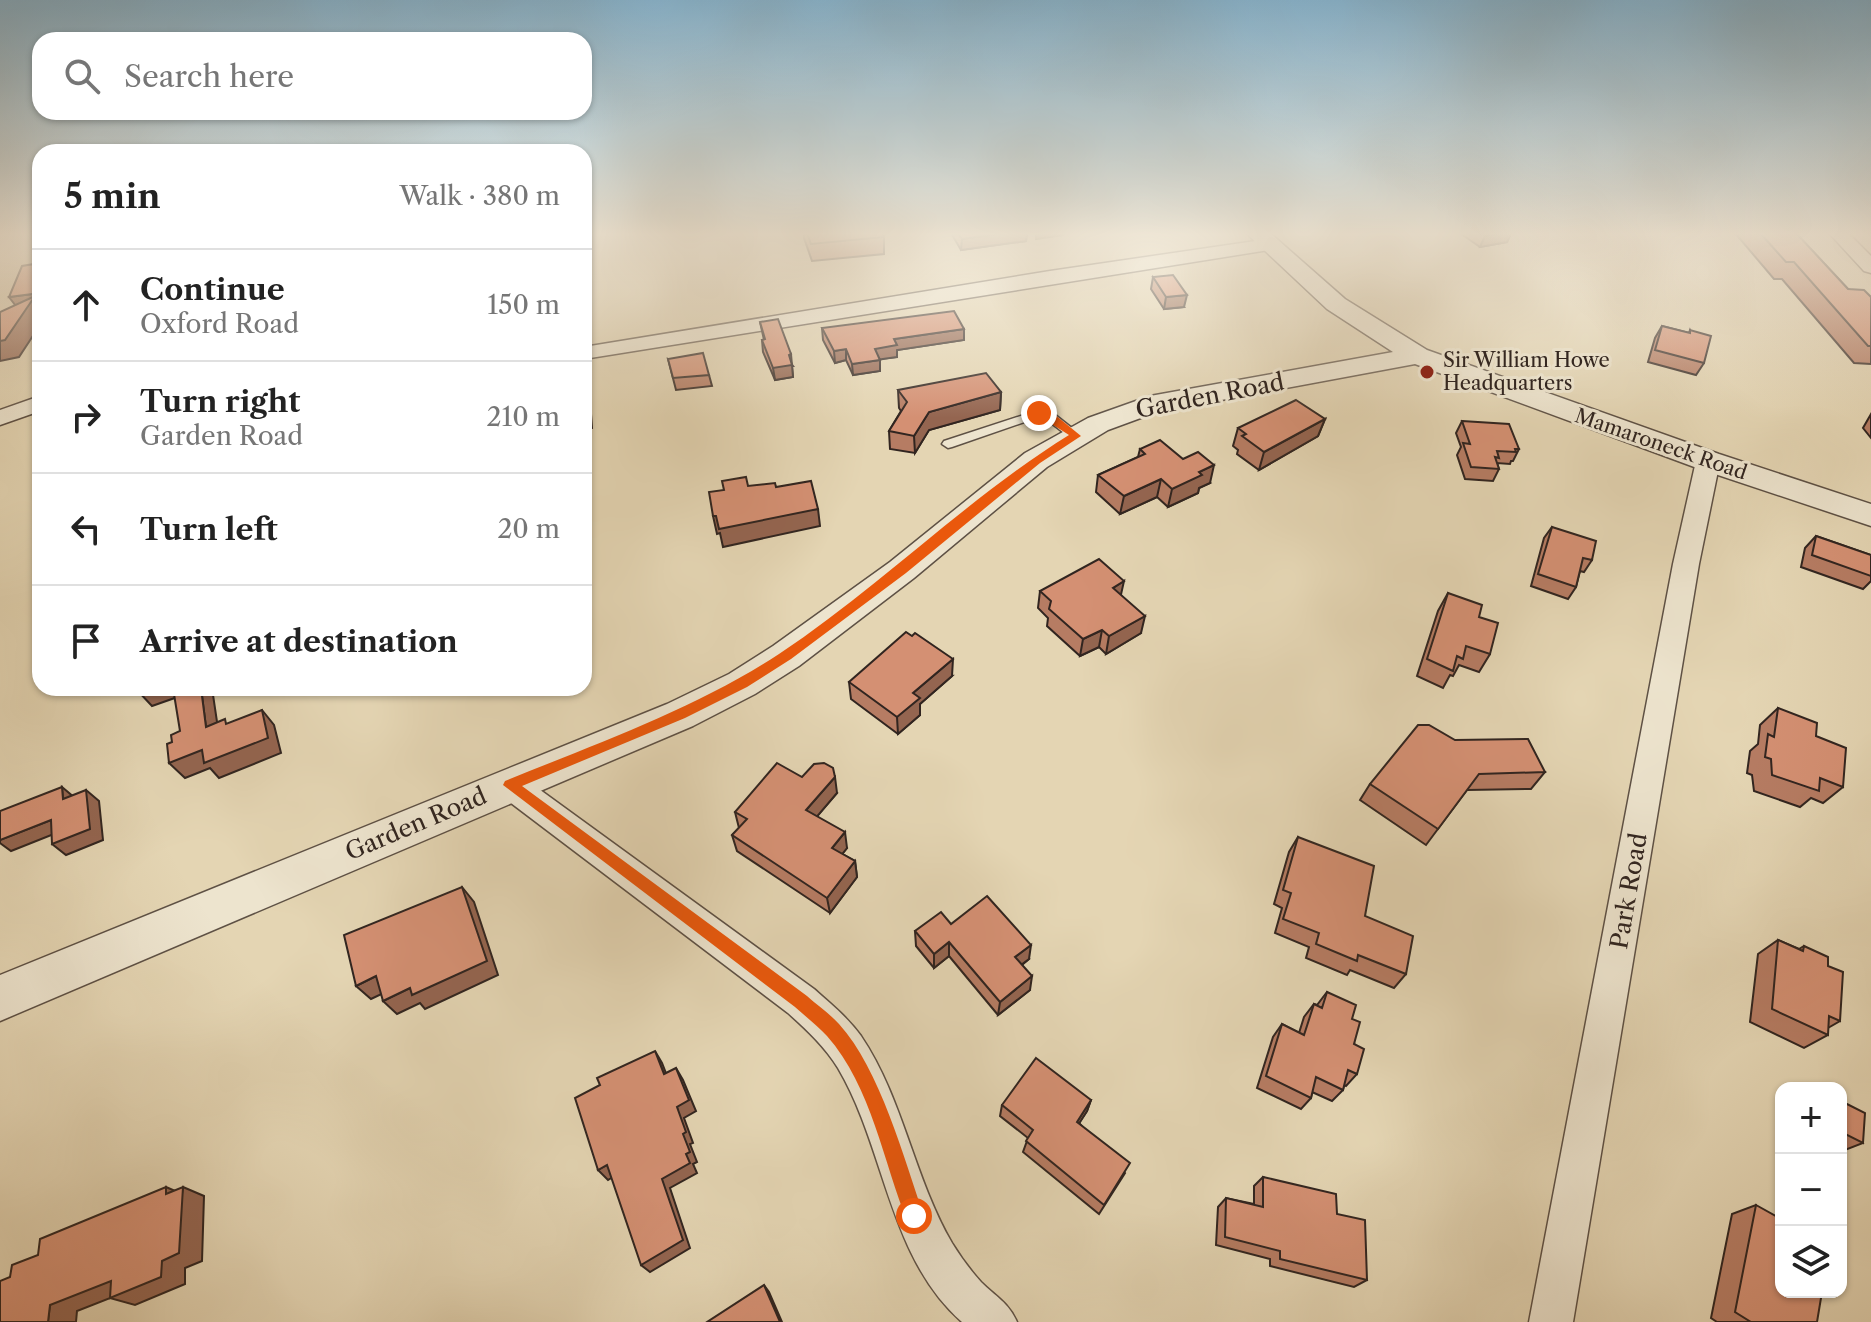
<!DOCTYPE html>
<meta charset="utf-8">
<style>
:root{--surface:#fff;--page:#f2f2f2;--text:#222;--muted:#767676;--line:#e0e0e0}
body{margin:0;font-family:"Libre Caslon Text",serif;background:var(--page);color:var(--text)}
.controls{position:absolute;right:24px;bottom:24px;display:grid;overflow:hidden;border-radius:16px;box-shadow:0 2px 6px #0004}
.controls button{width:72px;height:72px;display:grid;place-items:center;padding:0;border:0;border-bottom:2px solid var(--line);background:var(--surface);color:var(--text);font:40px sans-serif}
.stop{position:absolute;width:24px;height:24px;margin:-18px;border:6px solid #ea580c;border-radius:50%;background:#fff}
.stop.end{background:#ea580c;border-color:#fff;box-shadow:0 2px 8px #0008}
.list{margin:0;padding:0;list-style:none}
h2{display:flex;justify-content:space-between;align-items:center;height:104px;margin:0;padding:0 32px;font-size:34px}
h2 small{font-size:26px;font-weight:400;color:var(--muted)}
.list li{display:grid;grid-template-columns:52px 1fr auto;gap:24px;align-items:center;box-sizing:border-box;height:112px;padding:0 32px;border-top:2px solid var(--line)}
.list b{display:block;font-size:30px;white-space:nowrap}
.list p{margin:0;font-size:26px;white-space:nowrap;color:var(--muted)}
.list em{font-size:26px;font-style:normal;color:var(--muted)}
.icon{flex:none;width:44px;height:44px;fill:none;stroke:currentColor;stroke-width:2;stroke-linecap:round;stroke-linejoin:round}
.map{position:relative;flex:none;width:1871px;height:1322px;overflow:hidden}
.search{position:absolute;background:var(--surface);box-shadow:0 2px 6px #0004;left:32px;top:32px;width:560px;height:88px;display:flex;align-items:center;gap:20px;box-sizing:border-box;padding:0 28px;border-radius:24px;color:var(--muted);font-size:30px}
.panel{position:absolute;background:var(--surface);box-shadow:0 2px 6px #0004;left:32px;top:144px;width:560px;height:552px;border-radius:24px}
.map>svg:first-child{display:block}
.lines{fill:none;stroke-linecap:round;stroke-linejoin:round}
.service-casing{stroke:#5e5145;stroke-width:3}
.minor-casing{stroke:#5e5145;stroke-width:3}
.tertiary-casing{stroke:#5e5145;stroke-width:3}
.service{fill:#ede4ce;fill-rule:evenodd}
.minor{fill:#ede4ce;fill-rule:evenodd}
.tertiary{fill:#ede4ce;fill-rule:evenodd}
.wall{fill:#b67c63;stroke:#312520;stroke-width:2}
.shaded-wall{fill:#946550;stroke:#312520;stroke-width:2}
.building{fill:#d49073;stroke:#312520;stroke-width:2}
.route{fill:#ea580c}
.poi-dot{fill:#8f2418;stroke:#ede4ce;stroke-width:3}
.labels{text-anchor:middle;stroke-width:6;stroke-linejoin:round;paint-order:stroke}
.far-poi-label{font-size:20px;fill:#312520;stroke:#ede4ce;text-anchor:start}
.far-street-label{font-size:20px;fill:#312520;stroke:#ede4ce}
.street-label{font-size:24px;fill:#312520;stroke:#ede4ce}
</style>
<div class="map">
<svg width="1871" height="1322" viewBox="0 0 1871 1322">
<rect width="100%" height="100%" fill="#e4d5b3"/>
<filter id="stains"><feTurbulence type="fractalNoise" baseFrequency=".0025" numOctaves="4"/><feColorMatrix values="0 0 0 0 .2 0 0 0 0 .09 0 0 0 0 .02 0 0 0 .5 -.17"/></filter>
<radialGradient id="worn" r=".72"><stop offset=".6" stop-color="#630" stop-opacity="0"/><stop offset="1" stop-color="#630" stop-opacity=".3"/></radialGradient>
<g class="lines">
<defs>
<path id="service" d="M1039 410 1054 414 1082 436 1080 439C1064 439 1055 421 1039 417L952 447 948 448 942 444 944 441Z"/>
<g id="minor">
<path d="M1829 233H1848L1871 256V273L1864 271Z"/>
<path d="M1269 239 1275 241 1278 245 1275 249 584 359V347L1050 271Z"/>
<path d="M40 396V411L0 425V410Z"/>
<path d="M1708 454 1716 456 1720 461 1699 564 1573 1322H1529L1673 564 1696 461 1700 456Z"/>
<path d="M510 772 521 776 814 989C830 1003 848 1018 861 1036 903 1098 914 1178 952 1243 960 1256 970 1270 981 1282 995 1296 1009 1303 1017 1322H962C888 1257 886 1149 838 1068 825 1047 807 1030 788 1013L499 794 495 785 499 776Z"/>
</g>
<path id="tertiary" d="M1246 233H1270L1345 299 1427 350 1719 454 1871 504V526L1697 468 1415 364 1157 412 1108 430 1047 467 914 578 799 666 755 694 693 726 0 1021V975L667 704 729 674 773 646 890 562 1025 453 1088 418 1150 396 1393 352 1327 309Z"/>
</defs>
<!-- service casing -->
<use href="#service" class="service-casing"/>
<!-- minor casing -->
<use href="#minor" class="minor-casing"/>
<!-- tertiary casing -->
<use href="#tertiary" class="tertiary-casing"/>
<!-- service -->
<use href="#service" class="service"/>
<!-- minor -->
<use href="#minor" class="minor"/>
<!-- tertiary -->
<use href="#tertiary" class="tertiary"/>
</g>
<!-- wall -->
<g class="wall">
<path d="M804 233H882L884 237V254L812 261 804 238Z"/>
<path d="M951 233H1027L1026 241 961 250Z"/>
<path d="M1460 233H1511L1507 242 1480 247Z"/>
<path d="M1735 233H1796L1848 289 1871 297V364L1854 363 1782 279H1774Z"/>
<path d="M1153 277 1184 307 1164 309 1151 289Z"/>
<path d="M760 322 793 366H792L793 377 775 380 763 352 762 340H764Z"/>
<path d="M1662 326 1689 333 1690 330 1704 363 1696 375 1648 362 1655 338Z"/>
<path d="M822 328 964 329V340L897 350V357L879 359 880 371 853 375 846 360 835 363 823 340Z"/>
<path d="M668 359 709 375 712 386 676 390Z"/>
<path d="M898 390 1001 392 1000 410 929 430 915 453 890 449 889 431 901 411 899 408Z"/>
<path d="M1871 414V438L1863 428Z"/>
<path d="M1325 419 1318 436 1259 470 1237 454 1238 450 1233 446 1238 428Z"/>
<path d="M1462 421 1519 449 1513 461H1511L1510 464 1497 463 1499 469 1493 481 1465 479 1457 455 1461 447 1456 433Z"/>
<path d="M1140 449 1210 483 1199 488 1198 493 1168 507 1157 497 1120 514 1096 492 1098 475 1138 457Z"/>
<path d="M1552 527 1592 560 1584 572 1580 571 1576 587 1568 599 1531 586 1544 538Z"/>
<path d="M1816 536 1871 555V581L1863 589 1801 567 1805 548Z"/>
<path d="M1040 591 1121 595 1141 633 1106 654 1099 647 1080 656 1047 626 1048 618 1038 608Z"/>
<path d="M1448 593 1479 617 1490 654 1479 672 1459 665 1453 676 1450 675 1443 688 1417 676 1438 611Z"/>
<path d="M952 676 920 704V715L898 734 851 699 849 682Z"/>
<path d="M1778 708 1816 736 1843 787 1823 803 1811 798 1800 807 1754 791 1752 775 1747 773 1750 751 1758 744 1760 725Z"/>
<path d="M1455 740 1545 772 1531 789 1467 790 1426 845 1360 800 1370 784Z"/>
<path d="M802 777 837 793 817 816 847 848 842 854 855 861 857 877 830 913 737 851 732 835 739 828 735 812Z"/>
<path d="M1298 837 1365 916 1406 974 1394 988 1350 970 1347 975 1306 958 1309 947 1275 933 1282 908 1274 904 1289 852Z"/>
<path d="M951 924 1029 959 1022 965 1030 990 998 1015 949 956 934 968 916 946 915 931Z"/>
<path d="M1778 940 1799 949 1804 946 1828 966 1840 1021 1828 1028V1035L1804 1048 1750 1022 1758 954Z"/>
<path d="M1327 992 1352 1019 1357 1074 1346 1086 1344 1085 1343 1090 1332 1101 1312 1092 1311 1098 1301 1109 1257 1088 1273 1037 1282 1024 1299 1033 1304 1017 1314 1004 1317 1005Z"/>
<path d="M1091 1100 1087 1111 1079 1123 1125 1173 1099 1214 1023 1152 1028 1138 1000 1116 1002 1105Z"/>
<path d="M1841 1101 1863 1143 1845 1150 1841 1148Z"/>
<path d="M1263 1177 1337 1214 1367 1280 1354 1287 1270 1266V1259L1216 1245 1218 1207 1226 1198 1254 1204V1186Z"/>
<path d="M1756 1205 1817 1322H1717L1711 1318 1732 1214Z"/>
</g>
<!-- shaded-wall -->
<g class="shaded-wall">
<path d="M1005 233H1027L1026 241 961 250 962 239Z"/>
<path d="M1036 233H1064L1063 235 1036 239Z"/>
<path d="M1503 233H1511L1507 242 1480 247 1485 236Z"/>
<path d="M40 293V325L19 357 0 361V341L22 314 9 297Z"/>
<path d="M1187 295 1184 307 1164 309 1166 297Z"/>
<path d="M964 329V340L897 350V357L876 360 875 349 894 339Z"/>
<path d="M846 349V360L835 363 834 351Z"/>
<path d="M791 354 793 377 775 380 773 368 789 355Z"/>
<path d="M880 360V371L853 375 852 364Z"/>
<path d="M584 382 590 400 592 428 584 430Z"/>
<path d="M1001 392 1000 410 929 430 915 453 914 436 929 412Z"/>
<path d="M1325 419 1318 436 1259 470 1264 452Z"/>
<path d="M1214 465 1210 483 1199 488 1198 493 1168 507 1172 489 1199 472Z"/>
<path d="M1161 479 1157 497 1120 514 1124 496Z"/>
<path d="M818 509 820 526 723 547 720 533 717 534 713 516Z"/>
<path d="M1124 581 1120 599 1113 588Z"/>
<path d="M1145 616 1141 633 1106 654 1109 636Z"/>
<path d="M1102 630 1099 647 1080 656 1083 639Z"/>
<path d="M953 659 952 676 920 704V715L898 734 897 717 913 693Z"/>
<path d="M144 688H180L186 694 152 706 137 690Z"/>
<path d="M201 688H212L220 742 206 727Z"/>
<path d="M457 688H475L460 693Z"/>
<path d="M262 710 274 725 281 753 219 778 210 768 185 778 169 763Z"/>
<path d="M835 777 837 793 809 826 806 810Z"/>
<path d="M62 787 75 798 63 799Z"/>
<path d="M86 790 99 801 103 840 66 855 52 844Z"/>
<path d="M51 820 64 830 11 851 0 843V840Z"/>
<path d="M845 832 847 848 835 863 832 848Z"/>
<path d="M855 861 857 877 830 913 827 898Z"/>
<path d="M462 887 474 902 498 975 425 1009 420 1003 397 1014 383 1001 410 988Z"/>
<path d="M949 942V956L934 968V954Z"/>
<path d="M1031 945 1029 959 1013 971 1015 957Z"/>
<path d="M376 976 390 990 371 999 356 986Z"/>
<path d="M1032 976 1030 990 998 1015 1000 1002Z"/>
<path d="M655 1051 662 1063 671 1086 664 1074Z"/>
<path d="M676 1068 683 1080 696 1111 684 1118 693 1143 690 1144 697 1162 693 1164 697 1173 670 1188 690 1248 650 1272 641 1265 662 1179 683 1134 677 1107Z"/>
<path d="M1091 1100 1087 1111 1073 1133 1077 1122Z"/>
<path d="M607 1165 616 1175 608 1180 598 1170Z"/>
<path d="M166 1187 182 1194 183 1187 204 1196 202 1261 185 1268V1284L135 1305 110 1298 77 1311 76 1322H48L50 1305 166 1194Z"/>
<path d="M764 1285 769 1292 782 1322H780Z"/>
</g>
<!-- building -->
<g class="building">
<path d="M807 233H882L884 237 811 244Z"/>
<path d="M958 233H1005L962 239Z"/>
<path d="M1480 233H1503L1485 236Z"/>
<path d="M1760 233H1796L1848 289 1864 290 1871 297V346H1868L1794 262H1786Z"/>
<path d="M40 263V293L9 297 22 266Z"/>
<path d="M1173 275 1187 295 1166 297 1153 277Z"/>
<path d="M35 296 5 340 0 341V312Z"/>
<path d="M954 311 964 329 894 339 897 345 875 349 880 360 852 364 846 349 834 351 822 328Z"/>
<path d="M778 319 791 354 789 355 792 365 773 368 762 340 765 339 760 322Z"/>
<path d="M1662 326 1690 333V330L1711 336 1704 363 1655 350Z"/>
<path d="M703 353 709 375 673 378 668 359Z"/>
<path d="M986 373 1001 392 929 412 914 436 889 431 907 402 898 390Z"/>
<path d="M584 382 587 411H584Z"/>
<path d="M1296 400 1325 419 1264 452 1242 436 1246 434 1238 428Z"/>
<path d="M1462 421 1509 424 1519 449H1515L1516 452 1497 451 1499 458 1495 457 1499 469 1471 467 1463 443 1470 444Z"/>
<path d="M1160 440 1183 459 1198 452 1214 465 1199 472 1202 475 1172 489 1161 479 1124 496 1098 475 1145 454 1140 449Z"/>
<path d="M746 477 748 486 775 483 776 487 811 481 818 509 719 529 716 516H713L709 492 724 490 722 481Z"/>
<path d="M1552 527 1596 541 1592 560 1583 558 1576 587 1538 574Z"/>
<path d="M1816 536 1871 555V576L1812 555Z"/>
<path d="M1099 559 1124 581 1113 588 1145 616 1109 636 1102 630 1083 639 1049 609 1051 601 1040 591Z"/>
<path d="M1448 593 1482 605 1479 617 1498 623 1490 654 1466 646 1463 659 1457 656 1453 671 1427 659Z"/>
<path d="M906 632 912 636 915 633 953 659 913 693 920 698 897 717 849 682Z"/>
<path d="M173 688H201L206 727 225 719 226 724 262 710 268 738 204 763 202 750 169 763 167 744 172 742 171 735 180 731Z"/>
<path d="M1778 708 1817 723 1816 736 1846 748 1843 787 1820 778 1819 791 1772 775 1771 759 1765 757 1768 734 1774 737Z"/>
<path d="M1418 725H1429L1455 740 1528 739 1545 772 1479 774 1438 829 1370 784Z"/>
<path d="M777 763 802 777 814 764 824 763 833 768 835 777 806 810 845 832 832 848 855 861 827 898 732 835 747 819 735 812Z"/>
<path d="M62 787 63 799 86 790 90 829 52 844 51 820 0 840V811Z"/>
<path d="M1298 837 1374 866 1365 916 1413 936 1406 974 1358 955 1357 961 1316 944 1319 933 1283 919 1291 893 1283 890Z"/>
<path d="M462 887 487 961 412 995 410 988 383 1001 376 976 356 986 344 935Z"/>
<path d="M987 896 1031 945 1015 957 1032 976 1000 1002 949 942 934 954 915 931 941 912 951 924Z"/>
<path d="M1778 940 1803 951 1804 946 1828 957V966L1843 972 1840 1021 1829 1016 1828 1035 1772 1009Z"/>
<path d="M1327 992 1356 1005 1352 1019 1360 1022 1354 1044 1364 1049 1357 1074 1348 1070 1343 1090 1316 1077 1311 1098 1266 1076 1282 1024 1304 1035 1314 1004 1322 1008Z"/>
<path d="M655 1051 664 1074 676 1068 689 1100 677 1107 686 1132 683 1134 690 1152 686 1154 690 1163 662 1179 683 1240 641 1265 607 1165 598 1170 575 1098 600 1085 597 1078Z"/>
<path d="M1036 1058 1091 1100 1077 1122 1130 1163 1104 1205 1026 1141 1033 1130 1002 1105Z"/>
<path d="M1841 1101 1865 1113 1863 1143 1841 1132Z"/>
<path d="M1263 1177 1336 1194 1337 1214 1365 1220 1367 1280 1280 1259V1251L1225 1237 1226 1198 1263 1207Z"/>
<path d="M166 1187V1194L183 1187 179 1253 162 1261 161 1277 110 1298 111 1281 50 1305 48 1322H0V1281L10 1277 12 1265 38 1255 40 1239Z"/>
<path d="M1756 1205 1781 1219V1292H1822L1817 1322H1751L1735 1312Z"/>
<path d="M764 1285 780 1322H707Z"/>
</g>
<!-- sky -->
<linearGradient id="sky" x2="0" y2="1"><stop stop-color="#87b6d2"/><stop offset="0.56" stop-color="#f3ecdd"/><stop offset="1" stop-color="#f3ecdd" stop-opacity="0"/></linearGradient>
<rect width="1871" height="418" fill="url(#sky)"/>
<!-- route -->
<path class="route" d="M1039 410 1054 414 1081 436 1040 463 906 573 791 659 747 687 685 718 522 786 807 996C817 1005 830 1014 839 1024 880 1069 904 1159 924 1216L921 1223 914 1226 908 1223C883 1162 872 1087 827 1036 818 1026 806 1017 795 1007L503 785 505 781C598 743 695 709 779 654 880 587 966 499 1069 435 1057 427 1045 420 1033 413Z"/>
<!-- markers -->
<circle class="poi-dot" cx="1427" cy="372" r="8"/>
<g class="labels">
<!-- far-poi labels -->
<g class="far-poi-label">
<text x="1443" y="367">Sir William Howe<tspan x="1443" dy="23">Headquarters</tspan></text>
</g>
<!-- far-street labels -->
<g class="far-street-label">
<text transform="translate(1661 444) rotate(19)" y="7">Mamaroneck Road</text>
</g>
<!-- street labels -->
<g class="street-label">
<text transform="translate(1210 396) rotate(-11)" y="8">Garden Road</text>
<text transform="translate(416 824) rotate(-23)" y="8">Garden Road</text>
<text transform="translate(1629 891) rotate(-80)" y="8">Park Road</text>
</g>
</g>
<rect width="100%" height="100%" filter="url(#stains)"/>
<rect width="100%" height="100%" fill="url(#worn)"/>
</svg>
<div class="controls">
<button>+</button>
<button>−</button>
<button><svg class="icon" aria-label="layers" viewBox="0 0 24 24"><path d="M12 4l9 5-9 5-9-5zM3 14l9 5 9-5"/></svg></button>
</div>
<div class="stop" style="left:914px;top:1216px"></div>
<div class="stop end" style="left:1039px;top:413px"></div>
<div class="search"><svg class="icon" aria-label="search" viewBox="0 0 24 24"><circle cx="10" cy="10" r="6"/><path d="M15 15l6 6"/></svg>Search here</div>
<section class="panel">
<h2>5 min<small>Walk · 380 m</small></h2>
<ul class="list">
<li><svg class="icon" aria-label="ahead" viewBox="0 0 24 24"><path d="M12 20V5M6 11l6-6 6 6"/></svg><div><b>Continue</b><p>Oxford Road</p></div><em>150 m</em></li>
<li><svg class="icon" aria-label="right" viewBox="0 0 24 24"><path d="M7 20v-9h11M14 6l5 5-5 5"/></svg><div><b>Turn right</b><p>Garden Road</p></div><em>210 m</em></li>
<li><svg class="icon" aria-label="left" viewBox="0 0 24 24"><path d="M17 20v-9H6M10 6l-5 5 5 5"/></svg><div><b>Turn left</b></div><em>20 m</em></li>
<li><svg class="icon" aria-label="arrive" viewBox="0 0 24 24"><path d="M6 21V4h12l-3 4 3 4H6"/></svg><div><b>Arrive at destination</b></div></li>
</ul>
</section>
</div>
